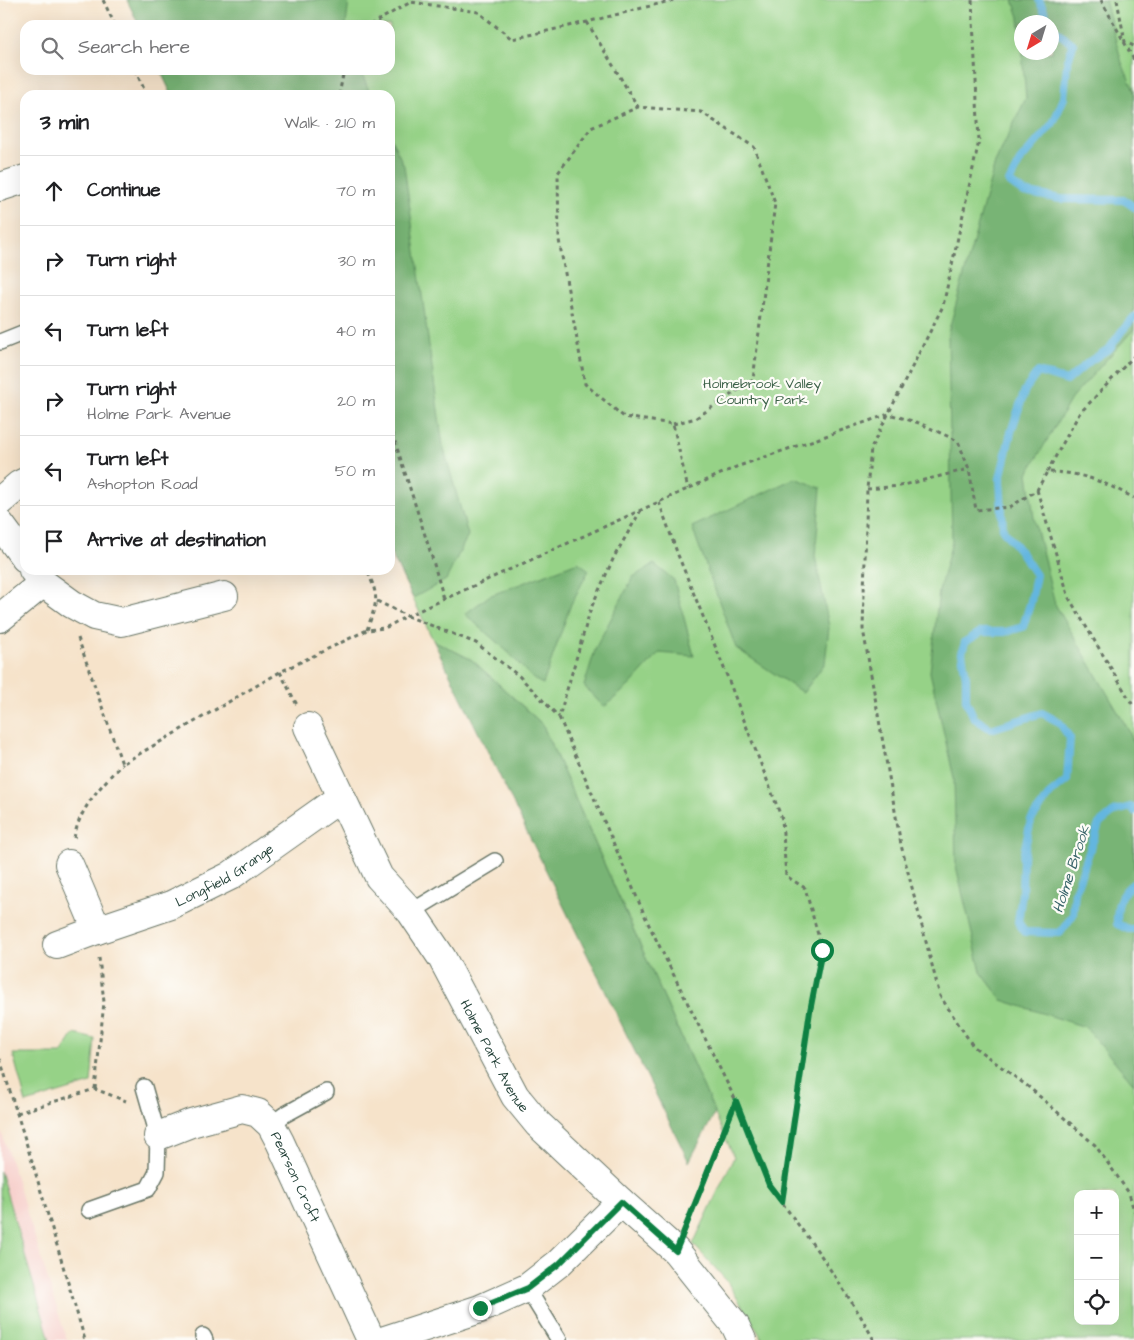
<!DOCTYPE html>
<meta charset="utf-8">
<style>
:root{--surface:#fff;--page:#f2f2f2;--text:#202124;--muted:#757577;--line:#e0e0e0}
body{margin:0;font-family:"Architects Daughter",sans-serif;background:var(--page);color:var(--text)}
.controls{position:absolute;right:15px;bottom:15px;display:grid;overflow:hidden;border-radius:10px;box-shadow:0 5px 20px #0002}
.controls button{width:45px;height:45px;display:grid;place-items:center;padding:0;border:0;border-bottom:1px solid var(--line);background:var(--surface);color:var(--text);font:25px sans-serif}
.compass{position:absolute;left:1014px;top:15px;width:45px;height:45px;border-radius:50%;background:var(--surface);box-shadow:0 5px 20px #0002;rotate:218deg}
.stop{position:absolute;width:15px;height:15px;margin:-11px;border:4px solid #0b8043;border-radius:50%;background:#fff}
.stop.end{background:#0b8043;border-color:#fff;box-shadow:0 1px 5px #0008}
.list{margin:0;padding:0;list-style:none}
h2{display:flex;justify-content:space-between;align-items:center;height:65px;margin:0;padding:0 20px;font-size:21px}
h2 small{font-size:16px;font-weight:400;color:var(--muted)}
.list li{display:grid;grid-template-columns:32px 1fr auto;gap:15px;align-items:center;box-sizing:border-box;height:70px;padding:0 20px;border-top:1px solid var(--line)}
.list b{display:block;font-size:19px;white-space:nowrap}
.list p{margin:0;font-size:16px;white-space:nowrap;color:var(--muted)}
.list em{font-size:16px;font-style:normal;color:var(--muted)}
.icon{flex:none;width:28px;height:28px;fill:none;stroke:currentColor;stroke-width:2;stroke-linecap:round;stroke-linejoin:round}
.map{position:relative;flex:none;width:1134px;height:1340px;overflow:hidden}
.search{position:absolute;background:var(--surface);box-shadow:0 5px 20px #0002;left:20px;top:20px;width:375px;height:55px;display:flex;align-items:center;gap:12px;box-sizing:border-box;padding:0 18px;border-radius:15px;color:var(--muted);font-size:19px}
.panel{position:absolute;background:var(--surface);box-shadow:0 5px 20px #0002;left:20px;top:90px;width:375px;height:485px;border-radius:15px}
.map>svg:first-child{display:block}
.built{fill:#f7d0cc}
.green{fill:#96d287;stroke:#5a885e;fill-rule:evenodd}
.forest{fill:#78b474;stroke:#4c7854}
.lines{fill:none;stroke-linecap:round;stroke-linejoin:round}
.stream{stroke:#64b6df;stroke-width:8}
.service-casing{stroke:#6a7768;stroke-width:18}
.minor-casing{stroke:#6a7768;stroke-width:30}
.path{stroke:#6a7768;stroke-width:3;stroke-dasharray:4 4;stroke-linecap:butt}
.service{stroke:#fff;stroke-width:15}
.minor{stroke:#fff;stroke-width:28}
.route{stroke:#0b8043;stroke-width:6}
.labels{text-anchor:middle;stroke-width:4.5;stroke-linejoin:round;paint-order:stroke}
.park-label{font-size:14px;fill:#3d6249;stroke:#fdfcf7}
.street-label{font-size:14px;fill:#1f3d34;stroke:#fdfcf7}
.water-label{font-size:15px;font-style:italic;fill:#346167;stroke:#fdfcf7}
</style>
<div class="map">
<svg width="1134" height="1340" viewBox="0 0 1134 1340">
<rect width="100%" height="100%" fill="#fdfcf7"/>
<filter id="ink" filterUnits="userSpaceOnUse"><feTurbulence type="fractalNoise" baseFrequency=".02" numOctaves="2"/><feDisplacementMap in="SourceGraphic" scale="10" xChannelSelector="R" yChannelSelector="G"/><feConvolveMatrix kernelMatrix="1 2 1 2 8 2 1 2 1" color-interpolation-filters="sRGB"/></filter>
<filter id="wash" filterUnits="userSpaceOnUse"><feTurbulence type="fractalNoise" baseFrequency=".0096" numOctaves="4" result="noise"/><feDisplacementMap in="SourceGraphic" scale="20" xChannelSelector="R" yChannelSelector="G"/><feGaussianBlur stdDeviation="1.12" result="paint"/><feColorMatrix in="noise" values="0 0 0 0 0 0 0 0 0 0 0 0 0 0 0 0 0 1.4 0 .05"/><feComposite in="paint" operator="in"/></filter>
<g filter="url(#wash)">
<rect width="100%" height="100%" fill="#f6e3ca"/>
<!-- built -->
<path class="built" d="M0 1127 67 1340H0Z"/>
<!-- green -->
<g class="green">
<path d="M127 0H1134V1340H763L726 1280 693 1244 734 1157 542 724 472 660 433 640 390 551V95H172L160 70H390V25H139ZM1022 22H1052V52H1022ZM1078 1194H1115V1321H1078Z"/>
<path d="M74 1034 95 1039 91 1083 26 1103 13 1054H61Z"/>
<path d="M0 1171 50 1340H0Z"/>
</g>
<!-- forest -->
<g class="forest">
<path d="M127 0H349L346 25H139Z"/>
<path d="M1013 0H1105L1122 63 1134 91V329L1071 399 1028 473 1034 518 1055 604 1129 731 1134 743V1084L1085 1027 1002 1000 981 972 956 866 954 778 930 672 939 591 952 542 948 333 995 163 1026 98 1022 53 1052 52V22H1022L1021 42 1019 17Z"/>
<path d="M160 70H360L371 95H172Z"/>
<path d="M390 136 404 166 443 446 468 535 446 580 413 598 390 551Z"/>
<path d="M795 478 821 488 815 556 829 627 825 663 803 693 736 648 692 527Z"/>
<path d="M578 562 589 570 571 604 543 684 533 679 509 653 465 614 489 596Z"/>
<path d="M654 564 674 580 694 656 659 653 630 685 604 707 584 686 596 647 633 577Z"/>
<path d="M433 640 472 660 542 724 715 1113 689 1162Z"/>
</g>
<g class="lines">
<!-- stream -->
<g class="stream">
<path d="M1039 0 1049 22"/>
<path d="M1052 28 1073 44 1067 64 1064 98 1053 123 1020 161 1009 182 1023 192 1061 199 1124 200 1134 207"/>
<path d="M1134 317 1121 332 1110 348 1090 361 1067 381 1038 372 1025 390 1011 432 1000 479 1003 530 1020 551 1036 575 1031 601 1023 627 1005 632H981L965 642 962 653 966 677V700L974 718 991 729 1042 713 1059 722 1070 738 1067 780 1051 793 1031 820 1023 857 1022 893 1018 922 1025 932 1060 933 1073 915 1075 892 1099 824 1115 811 1131 807 1134 811"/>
<path d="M1134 883C1118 894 1117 907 1117 924L1128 929H1134"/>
</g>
</g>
</g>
<g filter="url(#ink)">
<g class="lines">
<defs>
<g id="service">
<path d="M0 342 25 332"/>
<path d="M411 912 495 861"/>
<path d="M271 1125 284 1115 326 1092"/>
<path d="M89 1210 148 1189 157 1172 158 1136 144 1087"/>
<path d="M527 1288 559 1340"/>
<path d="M203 1336 205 1340"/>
</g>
<g id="minor">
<path d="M0 187 25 179"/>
<path d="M0 501 19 485 25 482"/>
<path d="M0 524 25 558"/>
<path d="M33 570 43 583 72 604 94 616 122 622 224 596"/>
<path d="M0 618 43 583"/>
<path id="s1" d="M308 727 379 877 411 912 442 958 515 1096 538 1124 621 1202 676 1251 735 1325 742 1340"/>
<path id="s2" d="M69 864 97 930 171 905 230 876 340 798"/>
<path d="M57 945 97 930"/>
<path id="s3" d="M158 1136 191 1123 242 1109 258 1113 271 1125 280 1142 371 1340"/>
<path d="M385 1340 480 1309 527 1288 559 1263 621 1202"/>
</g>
</defs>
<!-- service casing -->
<use href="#service" class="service-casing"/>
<!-- minor casing -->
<use href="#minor" class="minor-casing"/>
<!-- path -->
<g class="path">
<path d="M103 0 115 25"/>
<path d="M972 0 979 141 943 306 871 448 867 489 863 629 901 845 940 996 973 1046 1030 1088 1095 1145 1129 1193 1134 1211"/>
<path d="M1101 0 1134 60"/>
<path d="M1117 0 1125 42 1134 46"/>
<path d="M587 22 638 107"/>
<path d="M370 25 411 2 478 12 512 39 587 22 674 0"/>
<path d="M135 70 147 95"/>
<path d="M339 95 344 70"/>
<path d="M673 424 696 418 753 380 775 203 754 147 701 112 638 107 591 128 558 173 559 240 585 384 624 417 673 424 688 489"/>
<path d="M390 426 431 554 444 599"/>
<path d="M1047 472 1079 414 1134 356"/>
<path d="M867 489 900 486 969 469"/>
<path d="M1037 490 1069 598 1134 707"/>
<path d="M659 502 678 555 722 663 782 819 786 876 805 888 822 949 810 1011 782 1201"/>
<path d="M641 510 614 557 591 608 559 717 648 923 736 1101 769 1185 822 1257 860 1315 874 1340"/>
<path d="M377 601 407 616 736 467 889 414 919 423 958 441 969 469 976 510 1010 507 1037 490 1047 472C1082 472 1104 482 1134 498"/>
<path d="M367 630C377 600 380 600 367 570"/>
<path d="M78 638 122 764 280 672 367 630 385 628 407 616 476 643 519 676 559 717"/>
<path d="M280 672 297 705"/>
<path d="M74 838C80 807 101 786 122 764"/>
<path d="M0 1059 34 1168 85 1340"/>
<path d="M95 1089 104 1002 99 958"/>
<path d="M17 1113 95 1089 126 1101"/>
<path d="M686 1226 736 1102"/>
</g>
<!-- service -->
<use href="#service" class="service"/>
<!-- minor -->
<use href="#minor" class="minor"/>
</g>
</g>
<g class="lines" filter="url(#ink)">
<!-- route -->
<path class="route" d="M480 1308 528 1288 559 1264 621 1202 676 1251 736 1101 769 1185 782 1202 810 1011 822 950"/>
</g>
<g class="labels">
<!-- park labels -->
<g class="park-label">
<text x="762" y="388">Holmebrook Valley<tspan x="762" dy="16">Country Park</tspan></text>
</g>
<!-- street labels -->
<g class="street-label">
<text dy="5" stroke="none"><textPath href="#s2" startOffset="211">Longfield Grange</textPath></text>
<text dy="5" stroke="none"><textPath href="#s1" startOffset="380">Holme Park Avenue</textPath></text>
<text dy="5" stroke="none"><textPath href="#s3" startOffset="180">Pearson Croft</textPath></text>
</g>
<!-- water labels -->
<g class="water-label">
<text transform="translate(1071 869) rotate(-72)" y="5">Holme Brook</text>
</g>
</g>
</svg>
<div class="controls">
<button>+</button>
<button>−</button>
<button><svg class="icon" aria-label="locate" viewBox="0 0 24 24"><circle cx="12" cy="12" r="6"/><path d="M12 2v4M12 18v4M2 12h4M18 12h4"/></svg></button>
</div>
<svg class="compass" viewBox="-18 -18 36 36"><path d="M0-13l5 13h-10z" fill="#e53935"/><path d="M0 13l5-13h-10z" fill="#757577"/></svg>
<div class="stop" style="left:822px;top:950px"></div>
<div class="stop end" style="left:480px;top:1308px"></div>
<div class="search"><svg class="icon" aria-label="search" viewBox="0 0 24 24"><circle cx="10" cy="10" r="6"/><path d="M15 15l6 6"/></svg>Search here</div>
<section class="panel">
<h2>3 min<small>Walk · 210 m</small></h2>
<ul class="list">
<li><svg class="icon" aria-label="ahead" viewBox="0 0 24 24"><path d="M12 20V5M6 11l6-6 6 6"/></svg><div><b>Continue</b></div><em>70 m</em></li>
<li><svg class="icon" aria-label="right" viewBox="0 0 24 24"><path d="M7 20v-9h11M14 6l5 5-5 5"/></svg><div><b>Turn right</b></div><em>30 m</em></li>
<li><svg class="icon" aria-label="left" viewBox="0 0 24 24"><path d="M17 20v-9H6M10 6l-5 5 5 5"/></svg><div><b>Turn left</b></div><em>40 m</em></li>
<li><svg class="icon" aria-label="right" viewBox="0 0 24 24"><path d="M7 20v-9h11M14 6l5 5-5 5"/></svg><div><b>Turn right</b><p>Holme Park Avenue</p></div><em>20 m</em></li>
<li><svg class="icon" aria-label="left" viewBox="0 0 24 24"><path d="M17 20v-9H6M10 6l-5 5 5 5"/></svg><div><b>Turn left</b><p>Ashopton Road</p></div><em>50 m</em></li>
<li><svg class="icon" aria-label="arrive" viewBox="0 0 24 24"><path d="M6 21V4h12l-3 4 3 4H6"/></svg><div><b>Arrive at destination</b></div></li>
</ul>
</section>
</div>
